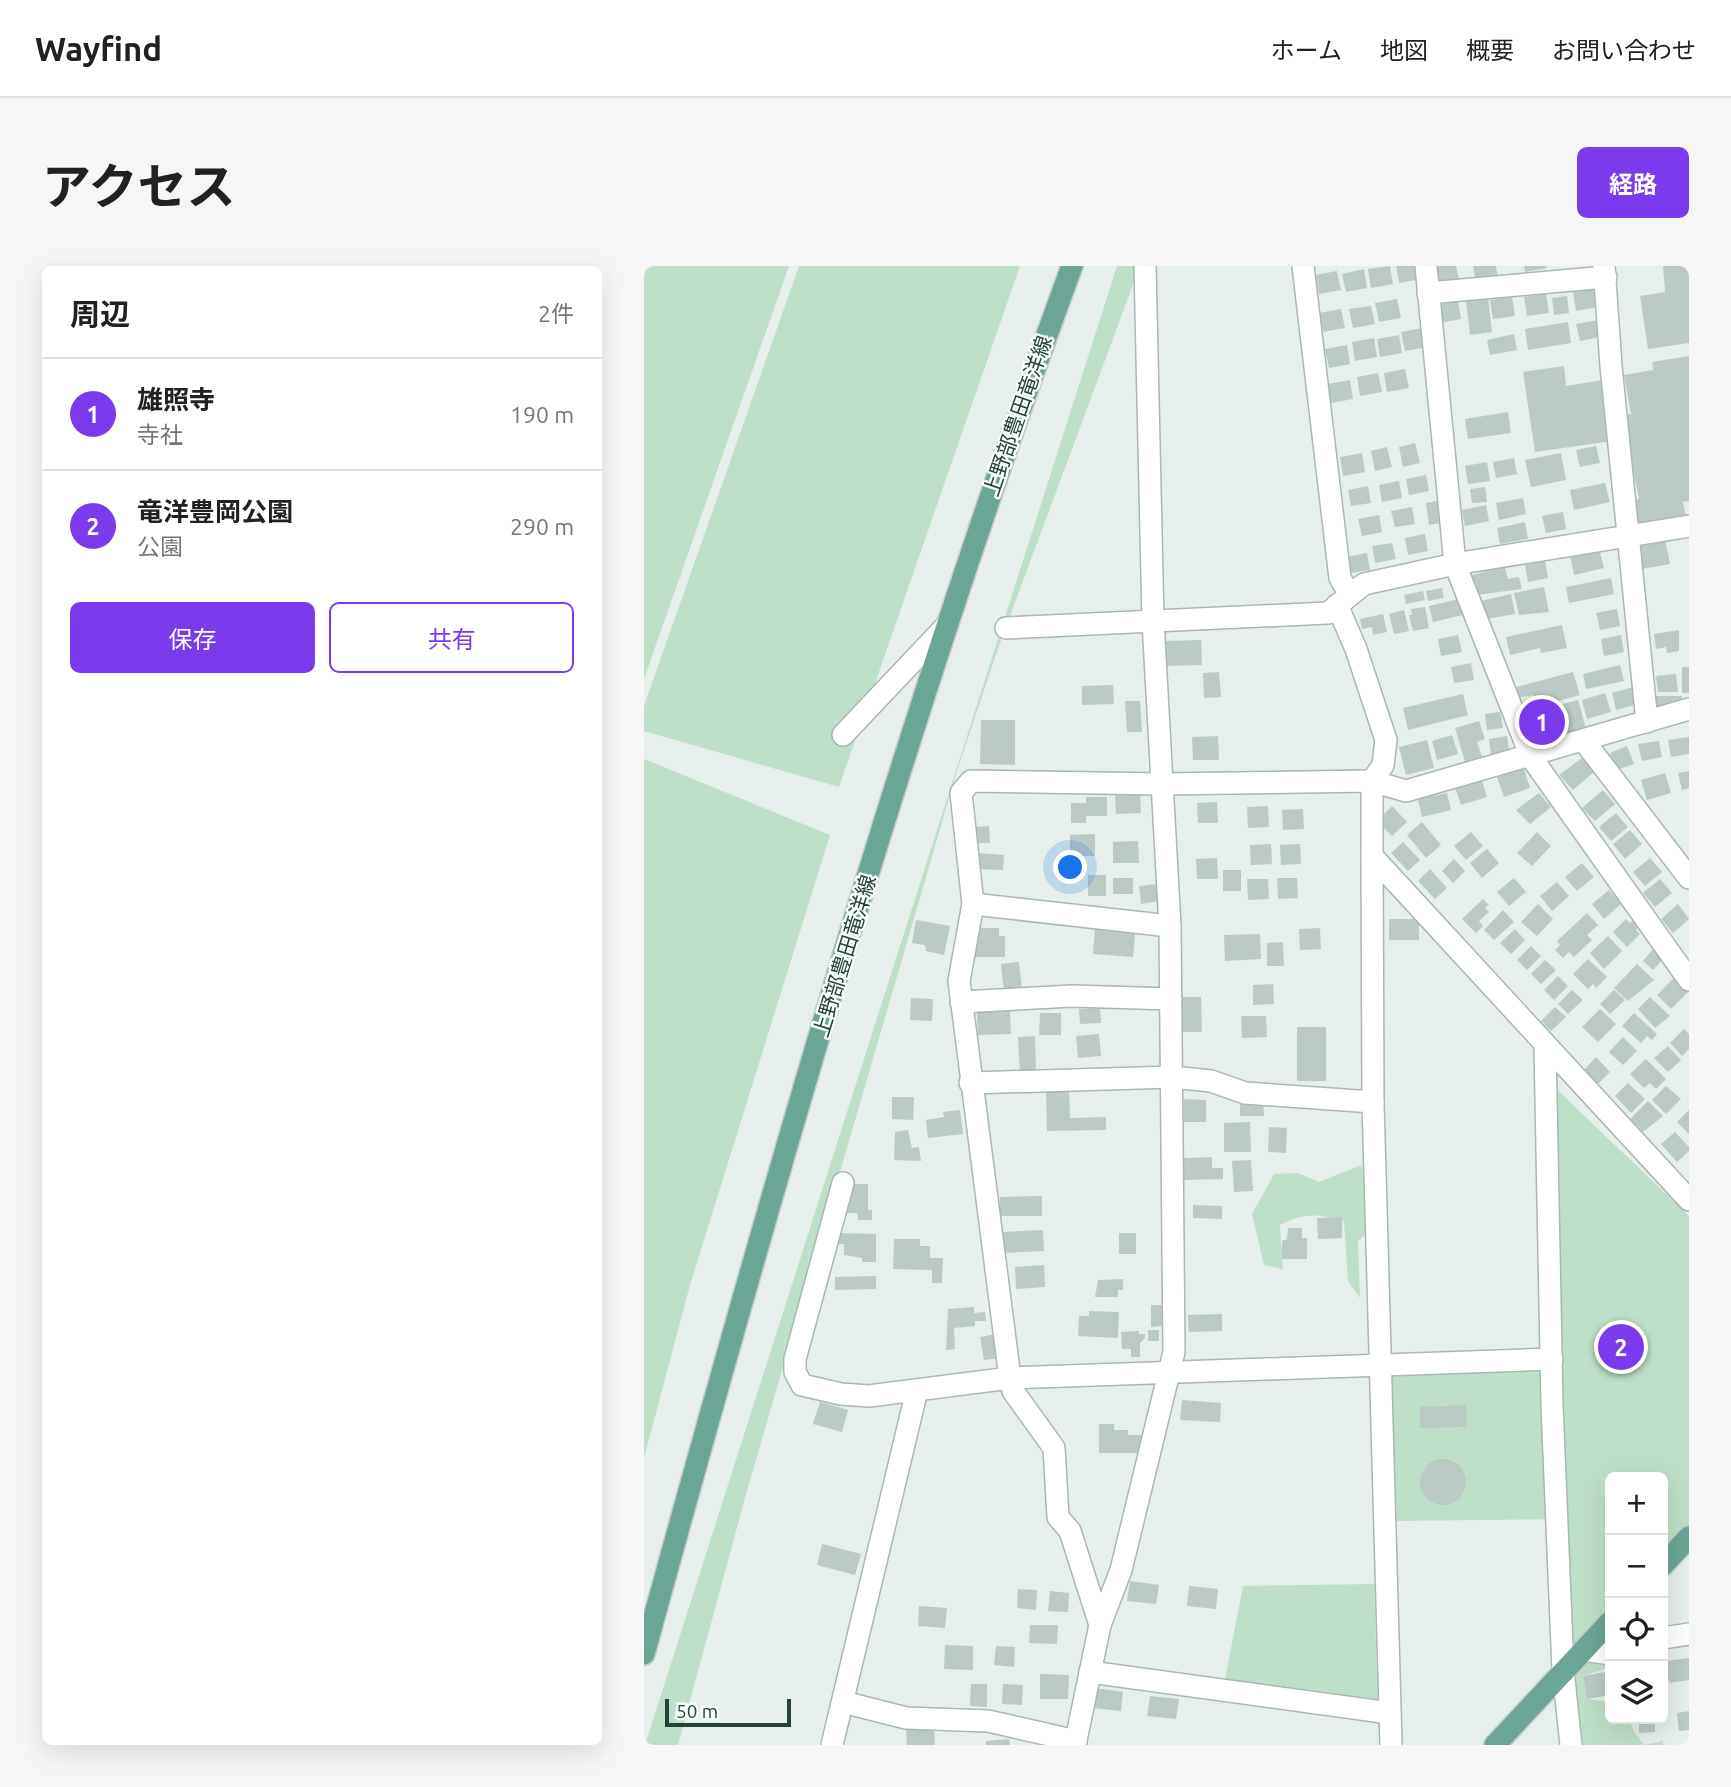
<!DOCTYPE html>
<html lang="ja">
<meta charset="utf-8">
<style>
:root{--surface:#fff;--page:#f6f6f6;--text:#202124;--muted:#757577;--line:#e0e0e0;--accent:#7c3aed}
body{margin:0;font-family:Ubuntu,"Noto Sans JP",sans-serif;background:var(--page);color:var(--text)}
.controls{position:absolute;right:21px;bottom:21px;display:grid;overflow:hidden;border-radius:10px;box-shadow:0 7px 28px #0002}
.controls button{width:63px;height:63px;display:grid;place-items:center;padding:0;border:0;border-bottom:2px solid var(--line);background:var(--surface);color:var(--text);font:35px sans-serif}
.scale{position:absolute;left:21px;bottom:18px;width:126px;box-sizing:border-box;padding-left:7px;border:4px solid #24423a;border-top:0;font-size:19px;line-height:24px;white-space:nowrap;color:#24423a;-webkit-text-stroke:5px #f7fbf9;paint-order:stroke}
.you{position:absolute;left:427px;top:602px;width:24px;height:24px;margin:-18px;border:5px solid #fff;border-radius:50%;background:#1a73e8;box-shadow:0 0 0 10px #1a73e833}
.badge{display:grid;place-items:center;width:46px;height:46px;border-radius:50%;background:var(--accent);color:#fff;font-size:23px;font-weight:700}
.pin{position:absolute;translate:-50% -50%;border:4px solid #fff;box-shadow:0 2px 7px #0006}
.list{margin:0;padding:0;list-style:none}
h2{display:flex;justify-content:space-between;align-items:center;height:91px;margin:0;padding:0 28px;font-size:30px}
h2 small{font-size:23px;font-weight:400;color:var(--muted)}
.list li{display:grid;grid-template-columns:46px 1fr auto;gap:21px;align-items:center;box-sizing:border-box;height:112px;padding:0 28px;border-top:2px solid var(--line)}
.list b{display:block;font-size:26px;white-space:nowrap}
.list p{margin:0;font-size:23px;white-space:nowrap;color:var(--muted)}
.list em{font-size:23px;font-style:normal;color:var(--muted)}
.actions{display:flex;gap:14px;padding:21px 28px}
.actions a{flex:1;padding:16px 0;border:2px solid var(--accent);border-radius:10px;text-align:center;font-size:24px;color:var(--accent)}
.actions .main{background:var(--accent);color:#fff}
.icon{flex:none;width:38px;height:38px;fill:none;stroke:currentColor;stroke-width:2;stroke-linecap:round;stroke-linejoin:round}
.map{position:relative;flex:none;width:1045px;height:1479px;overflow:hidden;border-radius:10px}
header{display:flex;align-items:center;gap:42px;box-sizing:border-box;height:98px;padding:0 35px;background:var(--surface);border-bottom:2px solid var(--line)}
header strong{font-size:33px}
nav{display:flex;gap:38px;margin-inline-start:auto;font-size:24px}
.intro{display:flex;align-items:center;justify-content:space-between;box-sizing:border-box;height:168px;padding:0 42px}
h1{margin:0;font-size:49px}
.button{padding:18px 32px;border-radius:10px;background:var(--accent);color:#fff;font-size:24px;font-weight:700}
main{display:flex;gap:42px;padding:0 42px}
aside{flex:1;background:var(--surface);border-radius:10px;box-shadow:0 7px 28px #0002}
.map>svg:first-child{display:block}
.green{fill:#bfe0c8}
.building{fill:#bbcac4}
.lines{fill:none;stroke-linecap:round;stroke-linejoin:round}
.minor-casing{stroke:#a8b8b2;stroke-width:24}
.major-casing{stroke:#c2cac8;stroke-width:24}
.minor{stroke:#fff;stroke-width:21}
.major{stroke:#6aa596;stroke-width:21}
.labels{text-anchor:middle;stroke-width:5;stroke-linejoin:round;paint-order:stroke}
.street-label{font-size:21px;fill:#24423a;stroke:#f7fbf9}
</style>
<header>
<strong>Wayfind</strong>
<nav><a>ホーム</a><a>地図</a><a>概要</a><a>お問い合わせ</a></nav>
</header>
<div class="intro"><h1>アクセス</h1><a class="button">経路</a></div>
<main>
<aside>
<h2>周辺<small>2件</small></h2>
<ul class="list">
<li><span class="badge">1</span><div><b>雄照寺</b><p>寺社</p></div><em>190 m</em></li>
<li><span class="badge">2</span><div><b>竜洋豊岡公園</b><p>公園</p></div><em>290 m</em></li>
</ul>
<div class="actions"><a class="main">保存</a><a>共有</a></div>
</aside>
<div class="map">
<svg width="1045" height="1479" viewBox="0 0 1045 1479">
<rect width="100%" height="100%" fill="#e6efeb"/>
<!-- green -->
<g class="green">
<path d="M0 0H145L0 413Z"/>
<path d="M155 0H376L195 521 0 465V440Z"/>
<path d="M473 0H496L356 377 313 505 104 1221 34 1479H1Z"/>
<path d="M0 493 186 569 46 1019 0 1192Z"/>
<path d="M901 812 1045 950V1270L1019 1298V1211H966V1354L919 1404 914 1253 753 1255 746 1100 908 1095Z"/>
<path d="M715 900 731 908 733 959 714 975 716 1032 704 1015 700 956C676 947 659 947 636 959L639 1003 620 999 608 948 630 908 654 907 675 916Z"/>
<path d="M730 1318 734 1445 579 1424 599 1320Z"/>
<path d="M966 1391V1401L939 1410 943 1433 966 1436V1453H985L989 1464 1000 1479 1019 1475V1479H931L929 1395Z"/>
</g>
<!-- building -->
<g class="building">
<path d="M746 0 749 18 727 22 724 3Z"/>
<path d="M752 0H774L777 13 755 17Z"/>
<path d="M790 0H812L815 14 793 18Z"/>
<path d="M829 0H852L854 13 832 17Z"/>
<path d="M880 0H902L903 2 881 6Z"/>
<path d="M1019 0H1045V77L1004 83 996 30 1021 26Z"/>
<path d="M720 3 723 22 702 26 698 8Z"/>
<path d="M693 5 697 24 675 28 672 9Z"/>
<path d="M951 22 954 41 932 45 929 26Z"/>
<path d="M902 28 905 47 883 50 880 31Z"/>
<path d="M923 30 925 47 910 49 908 32Z"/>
<path d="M868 31 871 50 849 53 846 34Z"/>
<path d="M844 32 848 66 826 69 822 35Z"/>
<path d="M753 33 757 52 735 56 731 37Z"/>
<path d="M814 34 817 53 795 57 792 38Z"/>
<path d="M727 40 731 58 709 62 705 43Z"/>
<path d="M697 43 701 62 679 66 675 47Z"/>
<path d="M954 54 957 71 936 75 932 58Z"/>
<path d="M924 56 927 77 884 84 881 63Z"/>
<path d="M779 62 783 81 761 85 757 66Z"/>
<path d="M870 68 873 84 846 89 843 74Z"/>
<path d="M755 69 758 87 736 91 733 73Z"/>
<path d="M730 72 733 91 711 95 708 76Z"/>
<path d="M703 79 706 98 685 102 681 83Z"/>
<path d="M1045 90V235L1039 236 1043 255 992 264 987 235 995 233 978 149 987 148 980 109 1009 104 1008 96Z"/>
<path d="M920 100 922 120 959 114 968 175 891 186 879 106Z"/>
<path d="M761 103 765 122 743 126 740 107Z"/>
<path d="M734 107 738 126 716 130 713 111Z"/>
<path d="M706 114 709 133 687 137 684 118Z"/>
<path d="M864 146 867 167 824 173 821 153Z"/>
<path d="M771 177 776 197 759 201 755 181Z"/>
<path d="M952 180 956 197 936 201 932 184Z"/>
<path d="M743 181 748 201 731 205 727 185Z"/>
<path d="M718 187 721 206 699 210 696 191Z"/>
<path d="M917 187 922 214 887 221 881 194Z"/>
<path d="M870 192 873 208 852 212 849 196Z"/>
<path d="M843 196 846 215 824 218 821 200Z"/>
<path d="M782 209 785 225 765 229 762 213Z"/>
<path d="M755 215 758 232 738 236 735 219Z"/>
<path d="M961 217 966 236 930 244 926 224Z"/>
<path d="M724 220 727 237 707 240 704 224Z"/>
<path d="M841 221 843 236 828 237 826 223Z"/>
<path d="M879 232 882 248 855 254 852 237Z"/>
<path d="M798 234 802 256 785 259 782 237Z"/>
<path d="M842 239 845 255 821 260 818 244Z"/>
<path d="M768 241 771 258 751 261 747 245Z"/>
<path d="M919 246 922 263 902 267 898 250Z"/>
<path d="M735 249 738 266 718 270 714 253Z"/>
<path d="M881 256 884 273 856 278 853 262Z"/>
<path d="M781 268 784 285 764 289 761 272Z"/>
<path d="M1021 273 1026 298 998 303 994 278Z"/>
<path d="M748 277 752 293 731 297 728 280Z"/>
<path d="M955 283 960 302 930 309 926 289Z"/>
<path d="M723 287 726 304 706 307 703 291Z"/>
<path d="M901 295 904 312 884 316 881 299Z"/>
<path d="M861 301 864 313 875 311 878 323 832 329 828 309Z"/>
<path d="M967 312 970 328 925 337 922 321Z"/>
<path d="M900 321 905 346 875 349 870 327Z"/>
<path d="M798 322 800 332 784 335 782 325Z"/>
<path d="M779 325 781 334 762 338 760 329Z"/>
<path d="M867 328 871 348 842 353 837 335Z"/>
<path d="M815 333 819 349 789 356 785 340Z"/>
<path d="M781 341 785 362 769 365 765 349H768L767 343Z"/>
<path d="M973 343 976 360 956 364 952 347Z"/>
<path d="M760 344 765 365 750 368 745 348Z"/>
<path d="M739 348 743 366 729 369 728 361 718 363 716 353Z"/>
<path d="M918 359 923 382 897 387 896 382 866 389 862 371Z"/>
<path d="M1035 364V385L1023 387 1022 381 1012 383 1010 368Z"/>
<path d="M814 369 818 386 797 390 794 373Z"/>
<path d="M977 369 980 386 960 390 957 373Z"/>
<path d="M557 374 558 399 521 400 520 375Z"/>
<path d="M827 397 830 414 810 417 807 401Z"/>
<path d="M976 399 980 415 942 423 939 408Z"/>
<rect x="1038" y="401" width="7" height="26"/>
<path d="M575 406 577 431 560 432 559 407Z"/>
<path d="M929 406 936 429 892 441 889 429 873 432 869 422Z"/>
<path d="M1032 408 1034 426H1014L1012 410Z"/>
<path d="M469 419 470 438 438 439V420Z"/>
<path d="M989 421 994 438 972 444 968 427Z"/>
<path d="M961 427 967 446 943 453 938 434Z"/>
<path d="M819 428 824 449 764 464 759 442Z"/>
<path d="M1010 430H1038V437L1011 443Z"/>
<path d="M934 434 943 466 925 471 923 463H919L912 440Z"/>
<path d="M481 435H496L498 466H483Z"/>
<path d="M909 442 914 462 887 469 881 450Z"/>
<path d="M856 446 859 462 843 464 841 448Z"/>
<path d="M337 454H371V499L336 498Z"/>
<path d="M835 455 841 473 833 476 839 494 822 499 811 462Z"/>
<path d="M808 469 814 488 793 494 788 475Z"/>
<path d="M574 470 575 494H549L548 471Z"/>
<path d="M863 470 865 485 847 488 845 473Z"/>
<path d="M1045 471V488L1027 491 1024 474Z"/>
<path d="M783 474 790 502 762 509 755 481Z"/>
<path d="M1015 475 1018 491 998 495 994 478Z"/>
<path d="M983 480 990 498 972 504 966 487Z"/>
<path d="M938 492 950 506 929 524 915 509Z"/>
<path d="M880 503 886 522 860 531 853 511Z"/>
<path d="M1045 505V522L1038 524 1034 507Z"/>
<path d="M1021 507 1027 527 1003 534 997 514Z"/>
<path d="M838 514 843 531 817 539 811 522Z"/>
<path d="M959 524 971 538 951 555 938 542Z"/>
<path d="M471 526H496L497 547 472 548Z"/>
<path d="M803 527 807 544 778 551 774 533Z"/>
<path d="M895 527 907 541 886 558 872 544Z"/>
<path d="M442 531H463V550H442V557H427V537H442Z"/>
<path d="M573 536 574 557H554L553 537Z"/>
<path d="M624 540 625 561 604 562 603 541Z"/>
<path d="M748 540 763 556 748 570 733 555Z"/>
<path d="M659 543 660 563 639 564 638 544Z"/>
<path d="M972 547 984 561 967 575 955 561Z"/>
<path d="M778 556 797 579 782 592 763 569Z"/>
<path d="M345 560 346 577H332V561Z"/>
<path d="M986 564 998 578 981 593 969 578Z"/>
<path d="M827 566 839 580 822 594 810 580Z"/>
<path d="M893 566 907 580 888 600 873 587Z"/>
<path d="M451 568V590H426V569Z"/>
<path d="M494 575 495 597H469V576Z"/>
<path d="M759 576 776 594 764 605 747 587Z"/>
<path d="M627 578 628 598 607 599 606 579Z"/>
<path d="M656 578 657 598 637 599 636 579Z"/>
<path d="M843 583 855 597 838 612 826 597Z"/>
<path d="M335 587 360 589 359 604 334 603Z"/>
<path d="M573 592 574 613H553L552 593Z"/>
<path d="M1006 592 1018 606 1001 620 989 606Z"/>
<path d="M810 593 821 605 809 617 798 605Z"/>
<path d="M938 597 950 611 933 625 921 611Z"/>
<path d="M786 603 803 622 791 633 774 615Z"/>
<rect x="579" y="604" width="18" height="21"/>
<rect x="444" y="609" width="18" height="21"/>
<rect x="469" y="612" width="20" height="16"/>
<path d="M633 612H653L654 632 634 633Z"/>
<path d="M870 612 882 626 865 640 853 626Z"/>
<path d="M603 613H624L625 633 604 634Z"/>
<path d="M1016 613 1028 627 1011 641 999 627Z"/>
<path d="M913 616 925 630 908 645 896 630Z"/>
<path d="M513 618 515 635 497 638 495 620Z"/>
<path d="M965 624 977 638 960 653 948 638Z"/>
<path d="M839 633 845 639 841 642 845 646 835 655 839 660 832 667 818 653Z"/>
<path d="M894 638 909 653 893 670 877 656Z"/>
<path d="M1034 638 1045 653 1029 667 1017 653Z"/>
<path d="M859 644 870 656 850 674 840 664Z"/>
<path d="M943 647 954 659 943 669 948 674 930 691 925 686 919 692 911 684 916 679 913 675Z"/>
<rect x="745" y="653" width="30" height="21"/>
<path d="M982 653 986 657 989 654 995 660 992 664 996 668 983 681 969 666Z"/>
<path d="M272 654 306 660 300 689 282 685 281 679 268 677Z"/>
<path d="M332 662H355V670H361V691H331Z"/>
<path d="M676 662 677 683 656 684 655 663Z"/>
<path d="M451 663 491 667 489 691 449 688Z"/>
<path d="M871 663 881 674 867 688 856 677Z"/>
<path d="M616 668 617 693 581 695 580 669Z"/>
<path d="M964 670 978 685 960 703 946 687Z"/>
<path d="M639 676 640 700H623V677Z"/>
<path d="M887 680 897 690 883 704 873 694Z"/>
<path d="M1009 683 1020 692 1009 704 999 695Z"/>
<path d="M944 693 963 711 952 722 949 718 944 723 929 708Z"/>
<path d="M901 694 912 704 897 718 887 708Z"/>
<path d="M375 696 378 724 360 726 357 698Z"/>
<path d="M993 698 1010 714 984 735 970 722Z"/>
<path d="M914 710 924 720 910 734 900 724Z"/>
<path d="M1030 712 1044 726 1027 743 1013 729Z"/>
<path d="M629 718 630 738 609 739V719Z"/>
<path d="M928 724 939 734 924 748 914 738Z"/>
<path d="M970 724 981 734 966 748 956 738Z"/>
<path d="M537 731H557L558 766H538Z"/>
<path d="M1006 731 1026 750 1011 762 994 743Z"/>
<path d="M267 732 289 733 288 755 266 754Z"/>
<path d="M911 741 922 751 907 765 897 755Z"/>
<path d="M456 742 457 757 436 758 435 743Z"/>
<path d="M956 743 972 758 954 776 938 761Z"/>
<path d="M366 745 367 768 334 769 333 746Z"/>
<path d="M396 747H417V769H395Z"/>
<path d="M990 747 1013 768 1008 774 1003 770 997 777 978 760Z"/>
<path d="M597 750H622L623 771 598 772Z"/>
<rect x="653" y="761" width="29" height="54"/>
<path d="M1040 763 1045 768V783L1038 790 1026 777Z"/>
<path d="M455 768 457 790 434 792 432 770Z"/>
<path d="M391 770 392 807H376L374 771Z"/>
<path d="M979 771 993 785 979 799 965 786Z"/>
<path d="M1024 780 1037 794 1024 806 1010 792Z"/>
<path d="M952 791 966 806 952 820 938 806Z"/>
<path d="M1002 793 1022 813 1012 823 1006 817 1000 822 986 808Z"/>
<path d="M984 817 1001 833 987 847 971 830Z"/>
<path d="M1022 820 1037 833 1022 848 1008 834Z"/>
<path d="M402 824H425L426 852 462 851V864L403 865Z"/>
<path d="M248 831H270L269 854 248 853Z"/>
<path d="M540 833 562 834V856H540Z"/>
<path d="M596 834H619L620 850H596Z"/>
<path d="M1004 835 1019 850 999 866 986 853Z"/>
<path d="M316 844 319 868 284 872 282 854 300 851 299 846Z"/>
<path d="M1045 844V868L1033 856Z"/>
<path d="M606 856 607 886H580V857Z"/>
<path d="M625 861 643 862 642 887 624 886Z"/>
<path d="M264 864 268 882 275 881 277 895 250 894 251 866Z"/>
<path d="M1031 866 1045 881V885L1033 896 1017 878Z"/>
<path d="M568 891V902H579V913L540 914V892Z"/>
<path d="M607 894 609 925 590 926 588 895Z"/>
<path d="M206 918H224V944H228V954H214L213 947H201Z"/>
<path d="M398 930V950H356V931Z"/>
<path d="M549 939 578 940V953L549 952Z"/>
<path d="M698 951V972L674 973 673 952Z"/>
<path d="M644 962H658V972H663V993H638V975L643 973Z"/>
<path d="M399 964 400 985 359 987 358 966Z"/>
<path d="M192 967 232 968V996H218V992L200 989V978H192Z"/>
<rect x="475" y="967" width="17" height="21"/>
<path d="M250 973H276V980H286V992H299L298 1017H288V1004L249 1003Z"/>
<path d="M400 999 401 1021 372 1023 371 1001Z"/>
<path d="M232 1010V1023L191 1024V1011Z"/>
<path d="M479 1013V1024H474V1031H451L454 1014Z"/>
<path d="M507 1039H519V1060L507 1061Z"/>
<path d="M330 1041V1047L341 1046 342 1055H331V1060L310 1062 311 1083 302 1084 304 1043Z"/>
<path d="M445 1045 475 1046 474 1072 434 1070 435 1050H445Z"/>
<path d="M578 1048V1065L545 1066 544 1049Z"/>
<rect x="504" y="1064" width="11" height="11"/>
<path d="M495 1065V1068H501V1072L496 1077V1091H487V1083H478L477 1066Z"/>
<path d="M353 1068 356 1092 340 1094 336 1071Z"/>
<path d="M538 1134 577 1137 576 1156 536 1154Z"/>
<path d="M176 1136 204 1144 198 1166 169 1158Z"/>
<path d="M822 1139 823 1161 776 1162V1141Z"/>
<path d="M455 1158H470V1164H484V1169H498V1187H455Z"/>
<circle cx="799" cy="1216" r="23"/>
<path d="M178 1278 217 1288 211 1309 173 1299Z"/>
<path d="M486 1315 515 1319 512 1338 483 1335Z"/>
<path d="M545 1320 574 1323 572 1343 543 1340Z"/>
<path d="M374 1323 393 1324 392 1344 373 1342Z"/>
<path d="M406 1325 425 1327 424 1346 404 1345Z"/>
<path d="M275 1340 303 1342 301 1362 274 1360Z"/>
<path d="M386 1359H414L413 1378 385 1377Z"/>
<path d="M301 1379 329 1380V1404L300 1403Z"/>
<path d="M352 1380 371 1381 370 1401 350 1399Z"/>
<path d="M1045 1392V1414L1025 1417 1022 1395Z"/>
<path d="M966 1405V1429L943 1433 939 1410Z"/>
<path d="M396 1408 425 1409 424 1433H396Z"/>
<path d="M327 1418H343V1441L326 1440Z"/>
<path d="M359 1418 379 1419 378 1439 358 1438Z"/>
<path d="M451 1422 479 1426 477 1445 448 1442Z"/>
<path d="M506 1430 535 1433 532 1453 503 1450Z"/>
<path d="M1045 1445V1464L1035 1465 1033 1447Z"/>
<path d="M995 1453H1011V1466L995 1467Z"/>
<path d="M290 1459 291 1479H263L262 1462Z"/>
<path d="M365 1473 366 1479H342V1475Z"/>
</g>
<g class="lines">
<defs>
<g id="minor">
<path d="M659 0 696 312 706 329"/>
<path d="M782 0 811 298 887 491 1045 714"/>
<path d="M960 0 967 100 1003 456"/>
<path d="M784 27 962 11"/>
<path d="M693 339 712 383 742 474 739 499 728 515V590L729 836 747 1479"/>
<path d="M362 362 684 347 720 318 811 298 1045 260"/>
<path d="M199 469 303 359"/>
<path d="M940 475 1045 612"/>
<path d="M728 590 1045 934"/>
<path d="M329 638 526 660"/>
<path d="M317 736 428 730 527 733"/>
<path d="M901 781 908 1139 919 1404 927 1479"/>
<path d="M326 817 528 811 567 815 601 827 729 836"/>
<path d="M199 917 151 1093V1106L158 1119 197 1128 225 1130 366 1112 908 1093"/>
<path d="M456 1359 426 1265 414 1251 410 1182 369 1125 366 1112 315 715 329 638 317 527 327 515 517 518 728 515 762 525 1045 443"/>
<path d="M1019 1372 1045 1368"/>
<path d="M940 1384 966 1388"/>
<path d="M446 1406 746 1447"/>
<path d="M199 1436 262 1452 344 1455 432 1475"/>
<path d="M188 1479 273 1124"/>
<path d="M431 1479 456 1359 477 1304 530 1086 526 660 509 355 501 0"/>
</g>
<g id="major">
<path d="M1019 1299 1045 1271"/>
<path d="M0 1388C128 921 261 454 428 0"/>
<path d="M851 1479 966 1356"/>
</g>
</defs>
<!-- minor casing -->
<use href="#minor" class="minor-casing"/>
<!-- major casing -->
<use href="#major" class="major-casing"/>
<!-- minor -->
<use href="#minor" class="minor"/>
<!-- major -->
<use href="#major" class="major"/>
</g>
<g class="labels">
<!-- street labels -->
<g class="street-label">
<text transform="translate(374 150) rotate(-71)" y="7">上野部豊田竜洋線</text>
<text transform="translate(201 690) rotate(-73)" y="7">上野部豊田竜洋線</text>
</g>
</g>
</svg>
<div class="controls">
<button>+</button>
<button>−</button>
<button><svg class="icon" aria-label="locate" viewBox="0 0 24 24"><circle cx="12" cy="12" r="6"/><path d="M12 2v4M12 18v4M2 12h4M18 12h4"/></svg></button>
<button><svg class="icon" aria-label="layers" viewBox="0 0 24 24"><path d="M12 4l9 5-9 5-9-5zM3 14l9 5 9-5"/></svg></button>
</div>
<div class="scale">50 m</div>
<div class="you"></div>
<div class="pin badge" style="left:898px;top:456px">1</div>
<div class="pin badge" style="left:977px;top:1081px">2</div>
</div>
</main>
